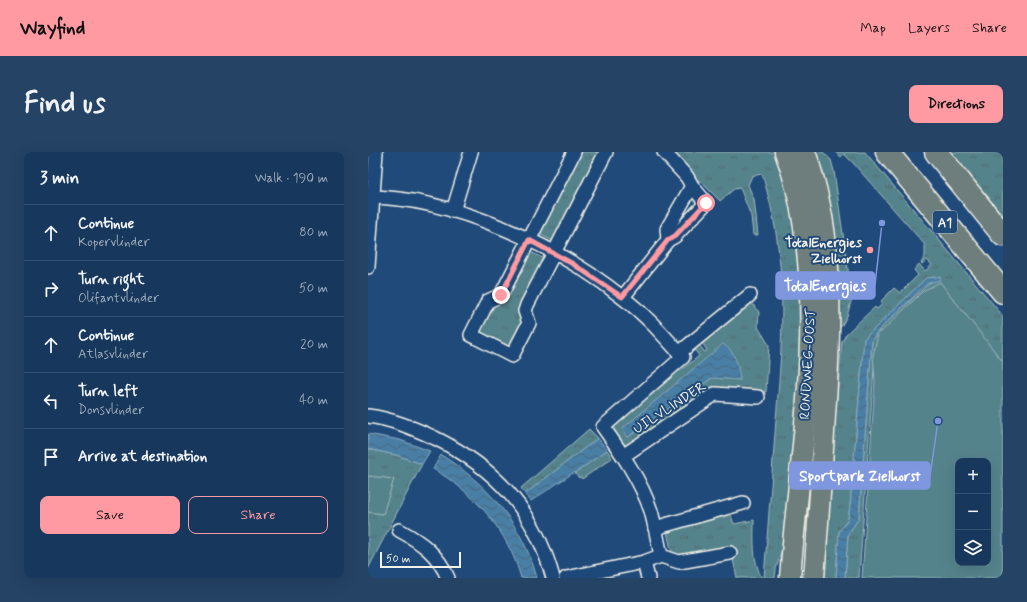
<!DOCTYPE html>
<meta charset="utf-8">
<style>
:root{--surface:#17385c;--page:#244365;--text:#f1f3f6;--muted:#9eacbb;--line:#365272;--accent:#ff9aa2}
body{margin:0;font-family:Mynerve,sans-serif;background:var(--page);color:var(--text)}
.controls{position:absolute;right:12px;bottom:12px;display:grid;overflow:hidden;border-radius:8px;box-shadow:0 4px 16px #0002}
.controls button{width:36px;height:36px;display:grid;place-items:center;padding:0;border:0;border-bottom:1px solid var(--line);background:var(--surface);color:var(--text);font:20px sans-serif}
.scale{position:absolute;left:12px;bottom:10px;width:81px;box-sizing:border-box;padding-left:4px;border:2px solid #f4f1e8;border-top:0;font-size:11px;line-height:14px;white-space:nowrap;color:#f4f1e8;-webkit-text-stroke:3px #1f4a7a;paint-order:stroke}
.stop{position:absolute;width:12px;height:12px;margin:-9px;border:3px solid #ff9aa2;border-radius:50%;background:#fff}
.stop.end{background:#ff9aa2;border-color:#fff;box-shadow:0 1px 4px #0008}
.list{margin:0;padding:0;list-style:none}
h2{display:flex;justify-content:space-between;align-items:center;height:52px;margin:0;padding:0 16px;font-size:17px}
h2 small{font-size:13px;font-weight:400;color:var(--muted)}
.list li{display:grid;grid-template-columns:26px 1fr auto;gap:12px;align-items:center;box-sizing:border-box;height:56px;padding:0 16px;border-top:1px solid var(--line)}
.list b{display:block;font-size:15px;white-space:nowrap}
.list p{margin:0;font-size:13px;white-space:nowrap;color:var(--muted)}
.list em{font-size:13px;font-style:normal;color:var(--muted)}
.actions{display:flex;gap:8px;padding:12px 16px}
.actions a{flex:1;padding:9px 0;border:1px solid var(--accent);border-radius:8px;text-align:center;font-size:14px;color:var(--accent)}
.actions .main{background:var(--accent);color:#111}
.icon{flex:none;width:22px;height:22px;fill:none;stroke:currentColor;stroke-width:2;stroke-linecap:round;stroke-linejoin:round}
.map{position:relative;flex:none;width:635px;height:426px;overflow:hidden;border-radius:8px}
header{display:flex;align-items:center;gap:24px;box-sizing:border-box;height:56px;padding:0 20px;background:var(--accent);color:#111}
header strong{font-size:19px}
nav{display:flex;gap:22px;margin-inline-start:auto;font-size:14px}
.intro{display:flex;align-items:center;justify-content:space-between;box-sizing:border-box;height:96px;padding:0 24px}
h1{margin:0;font-size:28px}
.button{padding:10px 18px;border-radius:8px;background:var(--accent);color:#111;font-size:14px;font-weight:700}
main{display:flex;gap:24px;padding:0 24px}
aside{flex:1;background:var(--surface);border-radius:8px;box-shadow:0 4px 16px #0002}
.map>svg:first-child{display:block}
.grass{fill:url(#grass-tufts);stroke:#a4baba;fill-rule:evenodd}
.green{fill:#54838c;stroke:#a4baba;fill-rule:evenodd}
.water{fill:url(#water-waves);stroke:#8dacc0}
.lines{fill:none;stroke-linecap:round;stroke-linejoin:round}
.minor-casing{stroke:#f4f1e8;stroke-width:16}
.primary-casing{stroke:#f4f1e8;stroke-width:23}
.motorway-casing{stroke:#f4f1e8;stroke-width:25}
.minor{stroke:#1f4a7a;stroke-width:13}
.primary{stroke:#6d7e7c;stroke-width:20}
.motorway{stroke:#6d7e7c;stroke-width:22}
.route{stroke:#ff9aa2;stroke-width:5}
.poi-dot{fill:#ff9aa2;stroke:#1f4a7a;stroke-width:1.5}
.labels{text-anchor:middle;stroke-width:4;stroke-linejoin:round;paint-order:stroke}
.shield{fill:#1f4a7a;stroke:#b4bfc7;stroke-width:1}
.shield-label{font-size:13px;font-weight:bold;fill:#f4f1e8}
.poi-label{font-size:14px;font-weight:bold;fill:#f4f1e8;stroke:#1f4a7a;text-anchor:end}
.street-label{font-size:14px;fill:#f4f1e8;stroke:#1f4a7a}
.leader{fill:none;stroke:#7e97df;stroke-width:1.5}
.callout-dot{fill:#7e97df;stroke:#1f4a7a;stroke-width:1.5}
.callout{fill:#7e97df;stroke:#7e97df;stroke-width:1.5}
.callout-label{font-size:15px;text-anchor:middle;font-weight:bold;fill:#fff}
</style>
<header>
<strong>Wayfind</strong>
<nav><a>Map</a><a>Layers</a><a>Share</a></nav>
</header>
<div class="intro"><h1>Find us</h1><a class="button">Directions</a></div>
<main>
<aside>
<h2>3 min<small>Walk · 190 m</small></h2>
<ul class="list">
<li><svg class="icon" aria-label="ahead" viewBox="0 0 24 24"><path d="M12 20V5M6 11l6-6 6 6"/></svg><div><b>Continue</b><p>Kopervlinder</p></div><em>80 m</em></li>
<li><svg class="icon" aria-label="right" viewBox="0 0 24 24"><path d="M7 20v-9h11M14 6l5 5-5 5"/></svg><div><b>Turn right</b><p>Olifantvlinder</p></div><em>50 m</em></li>
<li><svg class="icon" aria-label="ahead" viewBox="0 0 24 24"><path d="M12 20V5M6 11l6-6 6 6"/></svg><div><b>Continue</b><p>Atlasvlinder</p></div><em>20 m</em></li>
<li><svg class="icon" aria-label="left" viewBox="0 0 24 24"><path d="M17 20v-9H6M10 6l-5 5 5 5"/></svg><div><b>Turn left</b><p>Donsvlinder</p></div><em>40 m</em></li>
<li><svg class="icon" aria-label="arrive" viewBox="0 0 24 24"><path d="M6 21V4h12l-3 4 3 4H6"/></svg><div><b>Arrive at destination</b></div></li>
</ul>
<div class="actions"><a class="main">Save</a><a>Share</a></div>
</aside>
<div class="map">
<svg width="635" height="426" viewBox="0 0 635 426">
<defs>
<pattern id="grass-tufts" width="24" height="20" patternUnits="userSpaceOnUse"><rect width="24" height="20" fill="#54838c"/><path d="M3 7l-1-3M5 7V3M7 7l1-3M15 17l-1-3M17 17v-4M19 17l1-3" fill="none" stroke="#506b70"/></pattern>
<pattern id="water-waves" width="16" height="10" patternUnits="userSpaceOnUse"><rect width="16" height="10" fill="#487ea5"/><path d="M0 5q4-4 8 0t8 0" fill="none" stroke="#48667a"/></pattern>
</defs>
<rect width="100%" height="100%" fill="#1f4a7a"/>
<filter id="ink" filterUnits="userSpaceOnUse"><feTurbulence type="fractalNoise" baseFrequency=".025" numOctaves="2"/><feDisplacementMap in="SourceGraphic" scale="8" xChannelSelector="R" yChannelSelector="G"/><feConvolveMatrix kernelMatrix="1 2 1 2 8 2 1 2 1" color-interpolation-filters="sRGB"/></filter>
<g filter="url(#ink)">
<!-- grass -->
<g class="grass">
<path d="M210 0H233L187 90 169 81Z"/>
<path d="M302 0H411L431 83 435 192 416 390 408 417 407 426H396C400 373 404 321 408 268 415 181 421 108 394 22L384 24 380 33 386 47 390 83H385L383 64 372 36 366 37 352 49 331 28 326 34Z"/>
<path d="M442 0H455L463 8 466 19 484 146 479 164 473 175H468Z"/>
<path d="M467 0H497L635 164V232L506 216 491 426H477L480 382 491 366 504 188 516 173 568 125 558 126 496 187 482 355 480 367 471 380 468 426H453L473 200 474 190 478 182 507 155 509 157 514 152 513 149 526 136 532 141 550 123 546 118 551 112 557 119 564 113 559 108 554 112 553 111 557 104V93L485 11 476 2 473 5Z"/>
<path d="M582 0H635V66Z"/>
<path d="M159 98 178 108 156 169 142 199 108 181Z"/>
<path d="M382 149 391 160 390 175 401 193 398 240 345 237 259 295C251 292 245 281 246 273L309 217 312 219 331 204 326 197 331 193 337 200 339 198 334 191ZM368 209 260 285 258 284Z"/>
<path d="M221 277 230 286 157 342 153 336Z"/>
<path d="M0 297 28 303 54 312 0 417Z"/>
<path d="M239 298 244 306 214 327 213 325 211 326 207 321Z"/>
<path d="M361 358 366 372 386 368C386 387 384 409 394 426H369L364 403 369 401 367 395 312 407 304 402 299 380H303L302 375Z"/>
</g>
<!-- green -->
<g class="green">
<path d="M572 130 635 210V426H494L507 229 505 203 510 183 555 139ZM590 309H620V411H590Z"/>
<path d="M0 324 26 327 15 362 0 360Z"/>
</g>
<!-- water -->
<g class="water">
<path d="M568 125H572V128L560 131 553 137 509 180 504 188 491 366 480 382 477 426H468L471 380 480 367 482 355 496 187 558 126Z"/>
<path d="M355 192C367 198 371 215 372 228L344 226 260 285 258 284 255 276Z"/>
<path d="M0 282 32 288 62 299 54 312 28 303 0 297Z"/>
<path d="M230 286 239 298 207 321H205L163 349 157 342Z"/>
<path d="M73 303C119 331 155 373 169 426H153C140 379 107 341 65 317Z"/>
</g>
<g class="lines">
<defs>
<g id="minor">
<path d="M206 0 133 143 120 149 103 183 144 204 161 171 157 159 159 153 238 0"/>
<path d="M0 45C83 45 191 94 255 146 278 163 296 184 315 205L235 275C253 300 273 329 283 359 287 374 290 389 293 404L276 410 198 426"/>
<path d="M85 59 103 0"/>
<path d="M300 88 299 77 324 34"/>
<path d="M0 115 8 0"/>
<path d="M255 145 300 88 307 84 338 51 324 34 319 25 296 0"/>
<path d="M311 201 382 143"/>
<path d="M0 264C24 267 45 276 67 286 128 316 167 359 185 426"/>
<path d="M255 304 347 242 390 245"/>
<path d="M287 376 375 351"/>
<path d="M31 378C53 390 70 402 80 426"/>
<path d="M293 404 311 410 362 401"/>
<path d="M276 410 280 426"/>
</g>
<g id="primary">
<path d="M417 0C465 128 432 293 422 426"/>
<path d="M437 0C468 85 463 175 457 263 454 317 450 372 446 426"/>
</g>
<g id="motorway">
<path d="M519 0 635 140"/>
<path d="M568 0 635 83"/>
</g>
</defs>
<!-- minor casing -->
<use href="#minor" class="minor-casing"/>
<!-- primary casing -->
<use href="#primary" class="primary-casing"/>
<!-- motorway casing -->
<use href="#motorway" class="motorway-casing"/>
<!-- minor -->
<use href="#minor" class="minor"/>
<!-- primary -->
<use href="#primary" class="primary"/>
<!-- motorway -->
<use href="#motorway" class="motorway"/>
</g>
</g>
<g class="lines" filter="url(#ink)">
<!-- route -->
<path class="route" d="M133 143 161 88 205 112 254 145 300 88 307 84 338 51"/>
</g>
<!-- markers -->
<circle class="poi-dot" cx="502" cy="98" r="4"/>
<g class="labels">
<!-- shield labels -->
<rect class="shield" x="565" y="59" width="24" height="22" rx="3"/>
<g class="shield-label">
<text x="577" y="75">A1</text>
</g>
<!-- poi labels -->
<g class="poi-label">
<text x="494" y="95">TotalEnergies<tspan x="494" dy="16">Zielhorst</tspan></text>
</g>
<!-- street labels -->
<g class="street-label">
<text transform="translate(439 212) rotate(-87)" y="5">RONDWEG-OOST</text>
<text transform="translate(301 255) rotate(-33)" y="5">UILVLINDER</text>
</g>
</g>
<!-- callouts -->
<path class="leader" d="M514 71L507 133M570 269L562 324"/>
<g class="callout-dot">
<circle cx="514" cy="71" r="4"/>
<circle cx="570" cy="269" r="4"/>
</g>
<g class="callout">
<rect x="408" y="120" width="99" height="27" rx="4"/>
<rect x="422" y="310" width="140" height="27" rx="4"/>
</g>
<g class="callout-label">
<text x="457" y="139">TotalEnergies</text>
<text x="492" y="329">Sportpark Zielhorst</text>
</g>
</svg>
<div class="controls">
<button>+</button>
<button>−</button>
<button><svg class="icon" aria-label="layers" viewBox="0 0 24 24"><path d="M12 4l9 5-9 5-9-5zM3 14l9 5 9-5"/></svg></button>
</div>
<div class="scale">50 m</div>
<div class="stop" style="left:338px;top:51px"></div>
<div class="stop end" style="left:133px;top:143px"></div>
</div>
</main>
